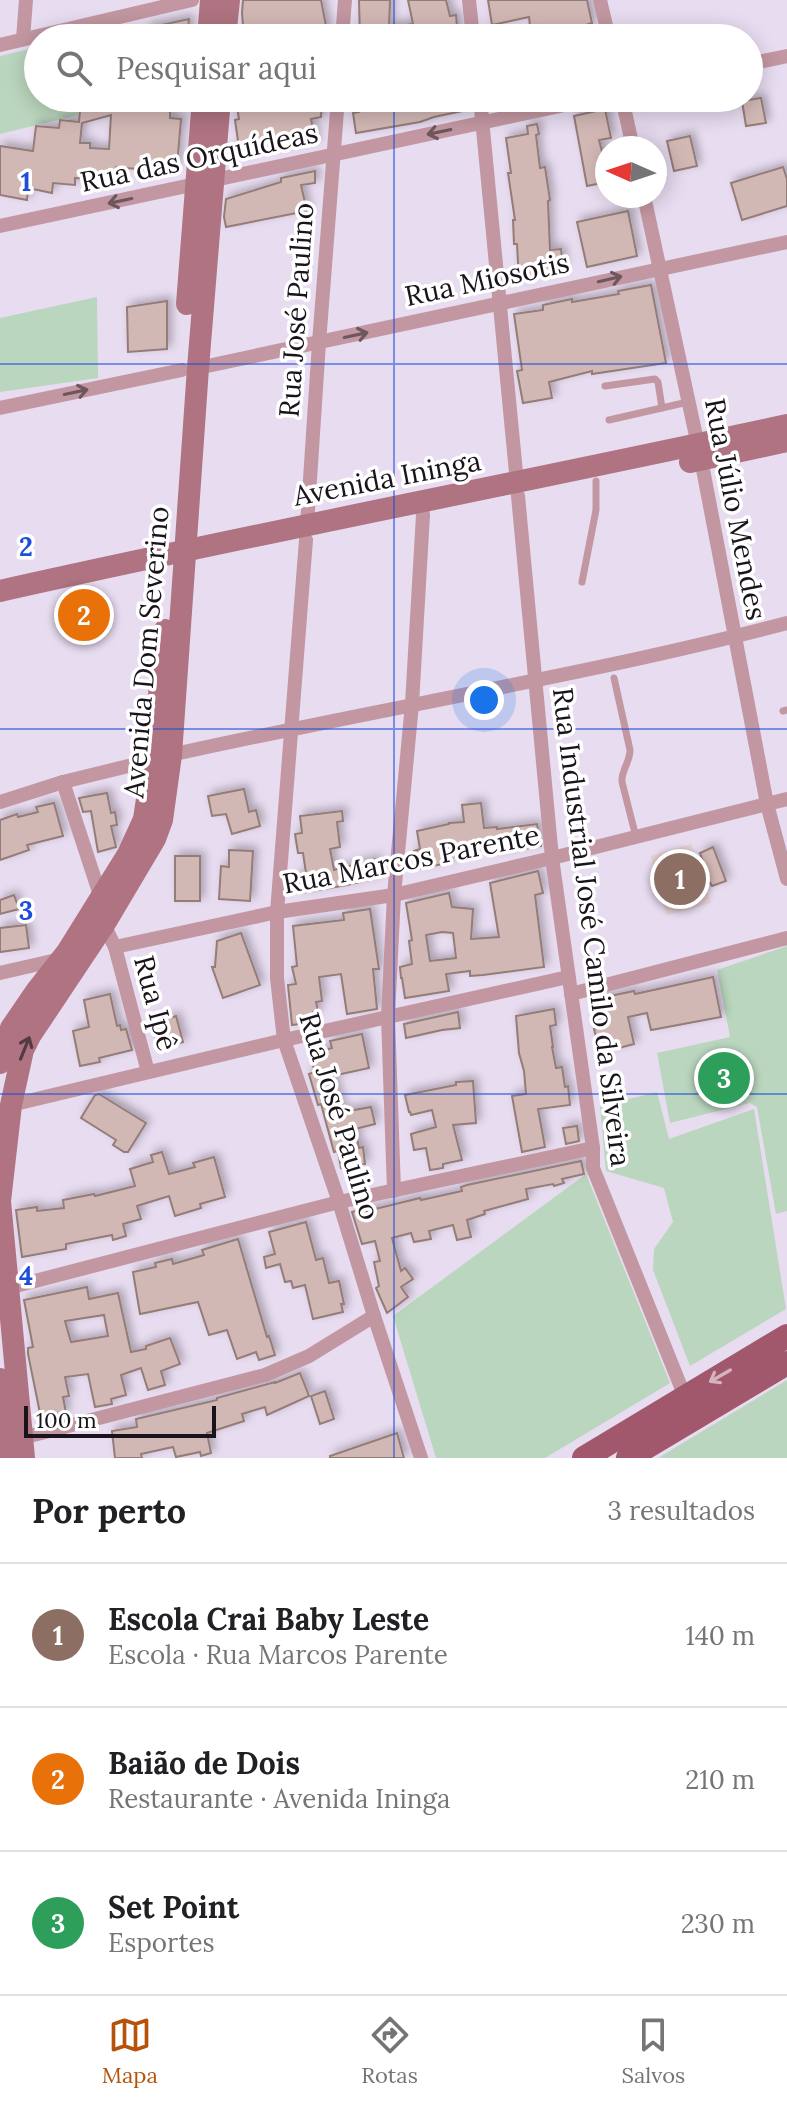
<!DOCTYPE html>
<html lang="pt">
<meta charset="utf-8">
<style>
:root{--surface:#fff;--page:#f6f6f6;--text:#202124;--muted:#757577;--line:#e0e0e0;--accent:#b45309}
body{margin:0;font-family:Lora,serif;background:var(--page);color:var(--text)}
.compass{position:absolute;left:595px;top:136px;width:72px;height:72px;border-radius:50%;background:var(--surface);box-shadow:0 4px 20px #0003;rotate:273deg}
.scale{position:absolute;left:24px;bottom:20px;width:192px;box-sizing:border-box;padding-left:8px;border:4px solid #19141b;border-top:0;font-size:22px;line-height:28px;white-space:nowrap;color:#19141b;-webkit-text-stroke:6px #fff;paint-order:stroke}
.you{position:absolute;left:484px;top:700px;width:28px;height:28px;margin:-20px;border:6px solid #fff;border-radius:50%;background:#1a73e8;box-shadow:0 0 0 12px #1a73e833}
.badge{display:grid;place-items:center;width:52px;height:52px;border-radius:50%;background:var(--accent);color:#fff;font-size:26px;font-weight:700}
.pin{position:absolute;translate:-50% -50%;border:4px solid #fff;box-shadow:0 2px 8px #0006}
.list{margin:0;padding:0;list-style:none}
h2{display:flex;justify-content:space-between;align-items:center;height:104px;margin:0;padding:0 32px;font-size:34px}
h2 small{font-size:26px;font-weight:400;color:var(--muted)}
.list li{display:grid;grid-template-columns:52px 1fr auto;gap:24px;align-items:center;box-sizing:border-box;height:144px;padding:0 32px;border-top:2px solid var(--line)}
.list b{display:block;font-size:30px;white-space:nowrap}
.list p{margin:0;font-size:26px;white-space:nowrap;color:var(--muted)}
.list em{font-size:26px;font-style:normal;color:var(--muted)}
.icon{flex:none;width:44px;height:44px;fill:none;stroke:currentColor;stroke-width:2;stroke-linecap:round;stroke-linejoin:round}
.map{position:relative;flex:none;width:787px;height:1458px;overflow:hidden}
.search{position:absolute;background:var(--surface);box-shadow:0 4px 20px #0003;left:24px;right:24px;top:24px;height:88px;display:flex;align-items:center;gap:20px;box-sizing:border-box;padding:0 28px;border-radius:44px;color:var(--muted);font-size:30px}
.sheet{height:536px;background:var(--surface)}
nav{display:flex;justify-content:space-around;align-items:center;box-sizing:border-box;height:112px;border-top:2px solid var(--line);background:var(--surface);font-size:22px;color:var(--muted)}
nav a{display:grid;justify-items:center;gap:4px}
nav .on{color:var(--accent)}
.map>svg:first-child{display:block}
.education{fill:#ead0d3}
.green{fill:#bad6be}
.building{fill:#d2b8b5;stroke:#947c79;stroke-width:2;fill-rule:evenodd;filter:url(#shadow)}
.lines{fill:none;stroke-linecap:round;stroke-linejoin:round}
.service{stroke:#c297a1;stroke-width:7}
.minor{stroke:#c297a1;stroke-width:14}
.secondary{stroke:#af7382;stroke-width:22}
.primary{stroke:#a1586c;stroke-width:24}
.oneway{stroke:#6e565e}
.oneway2{stroke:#553a44}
.oneway3{stroke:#d5b4bd}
.grid{fill:none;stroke:#1d4ed8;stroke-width:2;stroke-opacity:0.55}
.labels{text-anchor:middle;stroke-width:7;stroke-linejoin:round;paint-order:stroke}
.street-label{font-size:28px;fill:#19141b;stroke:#fff}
.grid-label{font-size:26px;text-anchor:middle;font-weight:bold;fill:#1d4ed8;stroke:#fff;stroke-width:7;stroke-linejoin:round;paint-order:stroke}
</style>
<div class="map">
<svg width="787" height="1458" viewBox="0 0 787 1458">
<defs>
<filter id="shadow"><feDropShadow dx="4" dy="-4" stdDeviation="4" flood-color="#0004"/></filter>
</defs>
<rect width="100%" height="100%" fill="#e8dcf0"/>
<!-- education -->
<path class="education" d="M691 844 711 903 666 915 651 856Z"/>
<!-- green -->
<g class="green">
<path d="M38 47V98H80L78 115 0 134V56Z"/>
<path d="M97 297 98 378 0 392V318Z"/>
<path d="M787 946V1211L776 1214 757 1107 750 1103 670 1123 657 1053 730 1037 717 970Z"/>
<path d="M657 1092 669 1139 754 1109 786 1309 690 1366 653 1270 654 1249 673 1222 664 1188 606 1171 600 1106Z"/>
<path d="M586 1174 670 1383 545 1458H436L393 1316Z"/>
<path d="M787 1380V1458H658Z"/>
</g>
<!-- building -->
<g class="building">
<path d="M243 0H321L326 26 325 38H244L242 13Z"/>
<path d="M359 0H390L389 27 413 24 408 0H446L450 16 456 15 458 38H434L433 35 418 38H360Z"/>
<path d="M488 0H587L592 23 586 25 589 38H538L536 25 530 26 529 17 492 25Z"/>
<path d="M189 19 187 38H147V28Z"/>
<path d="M81 98H126V102L114 105 170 111V118L181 119 177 166 148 173V170L116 167 115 183 102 182 103 179 75 178V185L53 183 52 193 28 188 27 200 0 195V146L33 151 36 126 59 128 60 120 79 122ZM111 115 109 149 90 148V143H80L82 123Z"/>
<path d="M238 98H322L321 117 311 119 316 143 273 151 272 147 251 150 252 156 230 160V150L239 148 235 120 239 119 236 101 238 100Z"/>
<path d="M356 98H417V101L439 98H464L467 110 434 117 420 122 356 133 353 113 359 112Z"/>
<path d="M761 98 766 123 746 126 742 101Z"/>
<path d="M605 109 611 138 599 140 605 163H607V182L587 186 574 116Z"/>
<path d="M537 124 539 134 536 135 540 168 545 167 550 200 548 201 550 250 561 249 563 268H557V274L530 276V281L519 282 517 244H514L513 220H515L508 173H511L506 138 528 134 527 126Z"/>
<path d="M690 136 697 166 674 171 667 141Z"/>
<path d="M783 167 787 179V206L742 220 731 183Z"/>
<path d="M315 171V183L301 185 307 211 226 227 224 217 226 199 281 182V178Z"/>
<path d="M628 211 637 256 587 267 577 222Z"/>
<path d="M651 285 666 363 592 374V371L549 382 552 398 523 403 517 371 522 370 514 314 543 310V305L572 299V302L619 294 618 291Z"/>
<path d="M167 301V349L128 352 127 307Z"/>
<path d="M244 789 249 812 256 810 260 826 232 834 226 814 212 816 208 796Z"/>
<path d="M107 793 111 813 115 812 117 825 111 826 116 847 98 852 91 811 83 812 79 798Z"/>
<path d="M54 803 63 836 27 845 29 850 0 860V820L17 814 18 817 38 812 36 807Z"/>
<path d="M481 803 484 828 497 827V829L537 824 541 846 489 855 487 843 481 844 480 839V844L449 848 452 862 418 869 414 851 420 849 417 831 449 824V823L464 822 462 805Z"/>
<path d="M342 811 343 821 337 822 340 847 330 849 334 870 376 859 380 877 347 885 300 893 297 875 306 873 303 853H298L295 834 302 833 300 816Z"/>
<path d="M713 847 726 881 712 886 710 883 666 893 659 864 676 859 679 871 704 865 700 853Z"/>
<path d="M229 850 253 851 250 901 219 899 221 866 229 867Z"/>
<rect x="175" y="856" width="25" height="45"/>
<path d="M538 871 543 893 535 895 544 967 483 975 470 976V971L446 974 449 991 405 998 402 978H401L400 967 412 964 409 941 412 940 406 903 449 893 452 907 473 909 471 939 499 937 490 883ZM442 932 453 933 456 958 430 961 426 935Z"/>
<path d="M14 895 19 909 0 914V900Z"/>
<path d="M370 909 379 969H373L377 1009 347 1014 341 974 319 977 322 1001 316 1002 318 1011 313 1012 314 1022 292 1025 288 985 296 984 292 967 297 966 293 926 344 920 343 913Z"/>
<path d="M26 925 29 948 0 952V928Z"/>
<path d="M241 933 260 985 223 998 212 967H215L217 941Z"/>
<path d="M713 977 721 1017 651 1030 647 1013 628 1017 634 1044 600 1053 594 1029 598 1028 591 1000 634 991 635 994Z"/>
<path d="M110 994 117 1026 120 1025 121 1030 126 1029 132 1050 99 1058 100 1062 80 1066 73 1031 89 1027 84 1000Z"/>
<path d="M554 1009 556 1025 550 1026 553 1047H552L556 1068 562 1067 565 1087 568 1086 570 1105 538 1109 545 1147 522 1152 512 1096 526 1094 524 1071 519 1053 516 1016Z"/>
<path d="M458 1012 460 1028 442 1030 406 1038 404 1024Z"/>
<path d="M176 1016 183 1042 158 1049 152 1024Z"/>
<path d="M362 1034 369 1068 332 1076 343 1112 371 1107 375 1124 355 1129 359 1148 363 1147 365 1164 341 1168 338 1151 334 1152 321 1104 318 1105 309 1074 315 1072 309 1054 332 1048 330 1041Z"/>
<path d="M473 1081 476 1123 453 1125 462 1160 443 1164V1168L430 1170 426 1148 414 1150 411 1134 436 1127 432 1110 411 1115 410 1112H409L405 1095 456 1085V1082Z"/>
<path d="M99 1094 146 1123 128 1152H124L113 1145 116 1140 81 1118 95 1095Z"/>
<path d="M577 1126 579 1141 566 1144 563 1128Z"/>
<path d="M162 1152 169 1174 195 1167 193 1163 214 1157 225 1197 200 1204 201 1208 175 1216 169 1196 137 1206 141 1219 123 1224 126 1236 113 1240 112 1235 66 1244V1249L22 1257 16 1210 37 1207V1211L64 1208 63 1200 94 1194 95 1196 135 1186 130 1169 153 1162 151 1155Z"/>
<path d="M581 1161 584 1174 562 1179 564 1183 554 1186 553 1184 526 1189 528 1199 484 1211 485 1214 467 1220 471 1237 457 1240 453 1225 429 1231 431 1239 414 1242 411 1233 392 1238 401 1271 405 1268 413 1279 401 1287 408 1297 387 1313 376 1288 379 1286 374 1262 380 1261 375 1241 362 1244 352 1212 367 1208V1211L420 1198 421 1200 462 1191 461 1187 467 1185Z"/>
<path d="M306 1222 316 1260 323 1258 329 1283 339 1281 344 1304H341L343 1312 313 1319 305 1285 293 1288 291 1281 285 1282 280 1264 266 1268 264 1257 275 1254 269 1232Z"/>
<path d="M238 1239 267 1337 269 1336 275 1355 259 1360 256 1352 237 1359 227 1330 209 1335 198 1302 140 1314 133 1272 156 1267 155 1263 172 1259 173 1264 204 1255 202 1250Z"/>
<path d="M87 1287 89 1299 118 1293 131 1352 146 1349V1346L170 1338 180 1364 161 1371 165 1385 148 1390 141 1368 121 1375 126 1395 111 1399 112 1404 95 1407 88 1374 65 1377 69 1396 63 1397 66 1413 41 1418 28 1354V1348L33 1347 24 1300ZM104 1315 108 1336 71 1342 65 1321Z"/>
<path d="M300 1373 309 1396 267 1415 265 1407 242 1414 244 1421 207 1433 211 1453 201 1456 200 1452 176 1457 173 1447 141 1454 142 1458H115L112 1431 137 1427 136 1419 217 1400V1398L275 1382V1383Z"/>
<path d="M325 1391 334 1419 320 1424 311 1396Z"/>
<path d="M397 1433 404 1458H330V1456Z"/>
</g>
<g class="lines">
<!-- service -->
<g class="service">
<path d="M605 386 655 379 658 382 662 408"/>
<path d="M609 420 688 402"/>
<path d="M582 582 596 510V481"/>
<path d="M614 678 630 750C630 762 621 771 622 782L636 837"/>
<path d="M783 711 787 710"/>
</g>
<!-- minor -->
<g class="minor">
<path d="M469 0 473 38"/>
<path d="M600 0 609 38"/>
<path d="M342 38 345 0"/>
<path d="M23 39 26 0"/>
<path d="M0 45 192 0"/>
<path d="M749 64 787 56"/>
<path d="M480 98 517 483"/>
<path d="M622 98 633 148"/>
<path d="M644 196 701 459 767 804 787 879"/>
<path d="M0 226 597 98"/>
<path d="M198 368 787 242"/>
<path d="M0 408 182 370"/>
<path d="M518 496 552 858 593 1148V1168L685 1397"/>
<path d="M307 525 319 343 338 98"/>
<path d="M306 540 277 912V978L284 1040 339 1202 374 1316 421 1458"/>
<path d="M171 755C376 709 584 676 787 623"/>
<path d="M63 782 101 898"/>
<path d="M0 802 63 782 153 760"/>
<path d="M104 925 115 947 148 1072"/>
<path d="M115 947 277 912 394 895 552 858 787 799"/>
<path d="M0 973 61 959"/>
<path d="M571 994 787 938"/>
<path d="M11 1105 284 1040 568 977"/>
<path d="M394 1191 388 1017 394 895 412 704 423 515 421 502"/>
<path d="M8 1288 339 1202 593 1148"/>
<path d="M22 1438 265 1375 309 1356 374 1316"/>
</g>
<!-- secondary -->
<g class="secondary">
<path d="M208 38 211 0"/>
<path d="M225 38 229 0"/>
<path d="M187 304 203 98"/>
<path d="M690 462 787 441"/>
<path d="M0 591C262 532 525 482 787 425"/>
<path d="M0 1063 11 1028 37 990 67 952 128 854 144 819 153 760 165 630"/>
<path d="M0 1379 9 1454"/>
<path d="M24 1458 0 1201 11 1105 23 1050 30 1036 104 925 155 839 162 820 171 755 198 368 220 98"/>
</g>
<!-- primary -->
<g class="primary">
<path d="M584 1458 787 1336"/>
<path d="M628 1458 787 1363"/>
</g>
</g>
<!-- one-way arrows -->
<defs><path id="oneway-shaft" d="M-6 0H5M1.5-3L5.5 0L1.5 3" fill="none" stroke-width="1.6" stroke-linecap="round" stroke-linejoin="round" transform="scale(2)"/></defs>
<g class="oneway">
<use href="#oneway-shaft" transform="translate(439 132) rotate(168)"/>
<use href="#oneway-shaft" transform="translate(120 201) rotate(168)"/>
<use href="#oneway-shaft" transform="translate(610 279) rotate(-13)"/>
<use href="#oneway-shaft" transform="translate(356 335) rotate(-12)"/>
<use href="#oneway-shaft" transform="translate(76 392) rotate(-12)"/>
</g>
<use class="oneway2" href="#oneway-shaft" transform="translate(25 1048) rotate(-68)"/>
<use class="oneway3" href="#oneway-shaft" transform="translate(720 1376) rotate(150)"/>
<!-- grid -->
<path class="grid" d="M394 0V38M394 98V1458M0 364H787M0 729H787M0 1094H787"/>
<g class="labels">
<!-- street labels -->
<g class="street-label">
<text transform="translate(199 157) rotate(-12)" y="10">Rua das Orquídeas</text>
<text transform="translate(487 279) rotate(-12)" y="10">Rua Miosotis</text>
<text transform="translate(296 310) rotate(-86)" y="10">Rua José Paulino</text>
<text transform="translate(387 478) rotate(-11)" y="10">Avenida Ininga</text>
<text transform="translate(736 509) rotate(79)" y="10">Rua Júlio Mendes</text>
<text transform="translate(146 652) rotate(-85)" y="10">Avenida Dom Severino</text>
<text transform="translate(411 859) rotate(-11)" y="10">Rua Marcos Parente</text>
<text transform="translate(592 927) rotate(83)" y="10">Rua Industrial José Camilo da Silveira</text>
<text transform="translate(156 1003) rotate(75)" y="10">Rua Ipê</text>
<text transform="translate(340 1116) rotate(73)" y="10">Rua José Paulino</text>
</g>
</g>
<g class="grid-label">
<text x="26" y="191">1</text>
<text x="26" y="556">2</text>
<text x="26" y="920">3</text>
<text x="26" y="1285">4</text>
</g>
</svg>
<svg class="compass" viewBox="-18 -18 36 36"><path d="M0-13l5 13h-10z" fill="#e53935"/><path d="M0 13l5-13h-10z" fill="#757577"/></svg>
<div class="scale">100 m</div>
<div class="you"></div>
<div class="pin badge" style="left:680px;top:879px;background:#8d6e63">1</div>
<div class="pin badge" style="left:84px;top:615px;background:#e8710a">2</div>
<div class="pin badge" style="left:724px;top:1078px;background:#2e9e5b">3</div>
<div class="search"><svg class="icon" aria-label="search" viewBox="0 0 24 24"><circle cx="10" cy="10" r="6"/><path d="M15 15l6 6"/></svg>Pesquisar aqui</div>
</div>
<section class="sheet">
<h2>Por perto<small>3 resultados</small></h2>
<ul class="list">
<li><span class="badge" style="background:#8d6e63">1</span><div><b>Escola Crai Baby Leste</b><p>Escola · Rua Marcos Parente</p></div><em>140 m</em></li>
<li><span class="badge" style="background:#e8710a">2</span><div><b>Baião de Dois</b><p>Restaurante · Avenida Ininga</p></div><em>210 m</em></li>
<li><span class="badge" style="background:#2e9e5b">3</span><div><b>Set Point</b><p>Esportes</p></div><em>230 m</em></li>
</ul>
</section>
<nav>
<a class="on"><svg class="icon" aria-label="map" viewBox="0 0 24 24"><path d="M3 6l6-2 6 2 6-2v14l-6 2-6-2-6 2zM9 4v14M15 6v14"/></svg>Mapa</a>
<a><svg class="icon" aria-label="directions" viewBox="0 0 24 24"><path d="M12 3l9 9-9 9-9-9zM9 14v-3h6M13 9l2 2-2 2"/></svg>Rotas</a>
<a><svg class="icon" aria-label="saved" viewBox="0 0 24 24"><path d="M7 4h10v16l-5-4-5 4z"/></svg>Salvos</a>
</nav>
